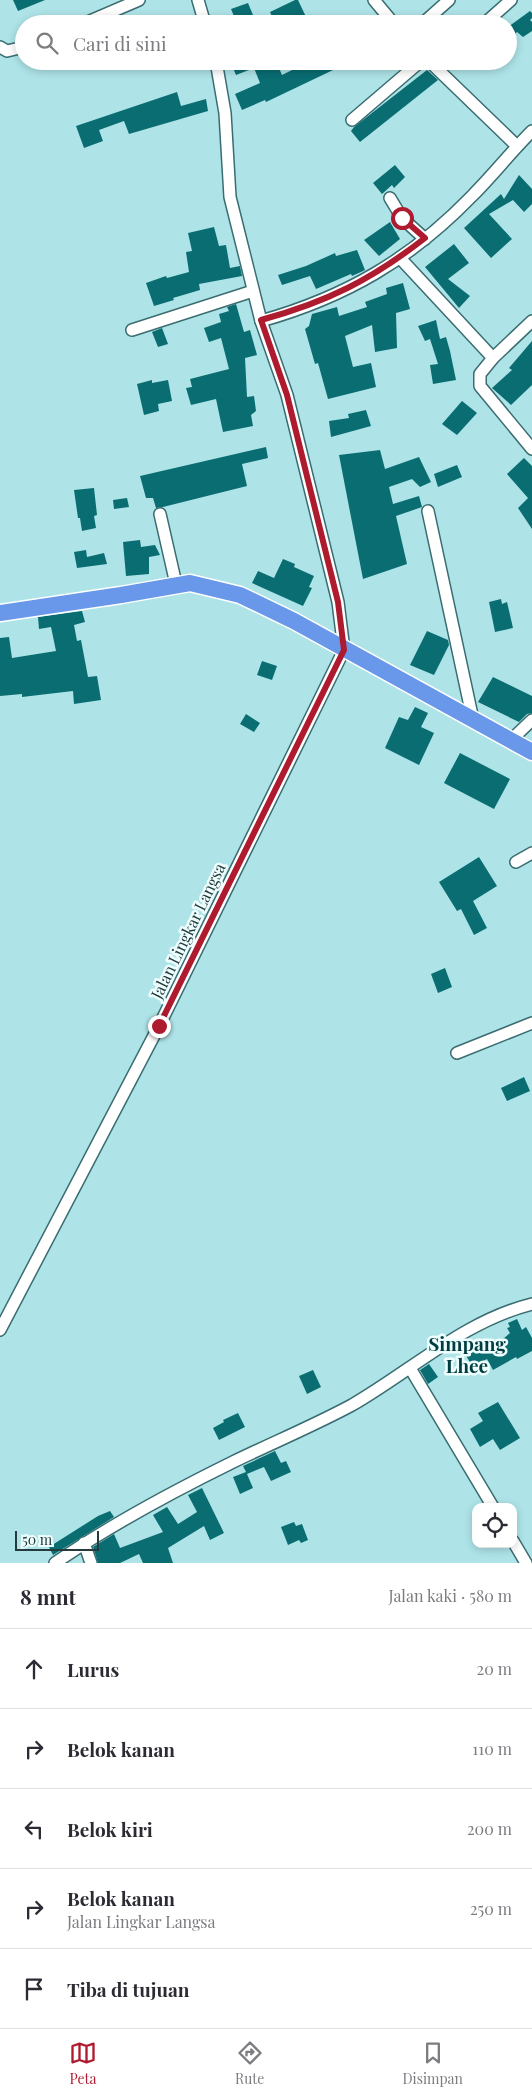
<!DOCTYPE html>
<html lang="id">
<meta charset="utf-8">
<style>
:root{--surface:#fff;--page:#f2f2f3;--text:#2b2b33;--muted:#7c7c81;--line:#e1e1e2;--accent:#ae1a2e}
body{margin:0;font-family:"Playfair Display",serif;background:var(--page);color:var(--text)}
.controls{position:absolute;right:15px;bottom:15px;display:grid;overflow:hidden;border-radius:10px;box-shadow:0 2px 8px #0003}
.controls button{width:45px;height:45px;display:grid;place-items:center;padding:0;border:0;border-bottom:1px solid var(--line);background:var(--surface);color:var(--text);font:25px sans-serif}
.scale{position:absolute;left:15px;bottom:12px;width:84px;box-sizing:border-box;padding-left:5px;border:2px solid #243a3c;border-top:0;font-size:14px;line-height:18px;white-space:nowrap;color:#243a3c;-webkit-text-stroke:4px #eefefe;paint-order:stroke}
.stop{position:absolute;width:15px;height:15px;margin:-11px;border:4px solid #ae1a2e;border-radius:50%;background:#fff}
.stop.end{background:#ae1a2e;border-color:#fff;box-shadow:0 1px 5px #0008}
.list{margin:0;padding:0;list-style:none}
h2{display:flex;justify-content:space-between;align-items:center;height:65px;margin:0;padding:0 20px;font-size:21px}
h2 small{font-size:16px;font-weight:400;color:var(--muted)}
.list li{display:grid;grid-template-columns:32px 1fr auto;gap:15px;align-items:center;box-sizing:border-box;height:80px;padding:0 20px;border-top:1px solid var(--line)}
.list b{display:block;font-size:19px;white-space:nowrap}
.list p{margin:0;font-size:16px;white-space:nowrap;color:var(--muted)}
.list em{font-size:16px;font-style:normal;color:var(--muted)}
.icon{flex:none;width:28px;height:28px;fill:none;stroke:currentColor;stroke-width:2;stroke-linecap:round;stroke-linejoin:round}
.map{position:relative;flex:none;width:532px;height:1563px;overflow:hidden}
.search{position:absolute;background:var(--surface);box-shadow:0 2px 8px #0003;left:15px;right:15px;top:15px;height:55px;display:flex;align-items:center;gap:12px;box-sizing:border-box;padding:0 18px;border-radius:28px;color:var(--muted);font-size:19px}
.sheet{height:465px;background:var(--surface)}
nav{display:flex;justify-content:space-around;align-items:center;box-sizing:border-box;height:70px;border-top:1px solid var(--line);background:var(--surface);font-size:14px;color:var(--muted)}
nav a{display:grid;justify-items:center;gap:2px}
nav .on{color:var(--accent)}
.map>svg:first-child{display:block}
.building{fill:#096d72}
.lines{fill:none;stroke-linecap:round;stroke-linejoin:round}
.minor-casing{stroke:#3a6d71;stroke-width:14}
.highway-casing{stroke:#fff;stroke-width:19}
.minor{stroke:#fff;stroke-width:11}
.highway{stroke:#6998eb;stroke-width:16}
.route{stroke:#ae1a2e;stroke-width:6}
.labels{text-anchor:middle;stroke-width:5;stroke-linejoin:round;paint-order:stroke}
.street-label{font-size:16px;fill:#243a3c;stroke:#eefefe}
.quarter-label{font-size:19px;font-weight:bold;fill:#003c40;stroke:#eefefe}
</style>
<div class="map">
<svg width="532" height="1563" viewBox="0 0 532 1563">
<rect width="100%" height="100%" fill="#aee4e8"/>
<!-- building -->
<g class="building">
<path d="M13 0H45L18 11Z"/>
<path d="M295 0H298L308 21 303 24H275L270 12Z"/>
<path d="M248 3 253 15 236 21 231 9Z"/>
<path d="M530 11 532 13V18L530 20 532 22V31L523 37 517 32 508 40V27Z"/>
<path d="M230 61H276L282 75 310 61H352L266 102 265 100 242 110 235 94 260 83 254 68 236 75Z"/>
<path d="M427 70 438 80 360 142 351 131 354 127Z"/>
<path d="M177 92 181 106 206 99 208 111 129 134 124 121 99 130 103 141 84 148 76 126Z"/>
<path d="M395 165 405 177 394 188 392 185 382 194 373 183Z"/>
<path d="M519 175 532 189V204L524 212 513 200 489 214 512 239 491 258 464 228 501 194 504 199Z"/>
<path d="M390 222 400 239 379 256 364 240Z"/>
<path d="M214 227 219 246 226 245 230 268 240 266 242 276 199 284 200 290 173 298 174 300 154 306 146 283 166 276 167 278 189 272 186 252 192 251 188 233Z"/>
<path d="M454 244 469 263 448 279 470 296 459 308 425 267Z"/>
<path d="M357 250 365 270 361 272 352 276 351 274 316 289 310 276 282 285 278 275 306 266 335 253 336 256Z"/>
<path d="M403 283 410 309 396 313 397 348 375 352 372 325 345 336 353 367 371 363 376 387 328 399 318 363 315 364 305 329 309 326 312 314 337 307 339 316 367 307 365 302 387 294 386 288Z"/>
<path d="M236 304 244 332 250 330 257 355 245 358 247 397 254 396 256 411 251 415 253 426 223 432 216 399 191 405 186 388 192 387 190 379 229 369 221 338 209 342 204 328 221 322 219 314 229 311 227 307Z"/>
<path d="M436 320 440 339 446 337 450 351 456 380 433 384 430 365 438 364 430 339 425 341 418 326Z"/>
<path d="M162 328 168 344 158 347 152 332Z"/>
<path d="M532 341V385L511 405 492 388 512 370 509 368Z"/>
<path d="M152 380V383L168 380 172 401 158 404 159 411 144 415 137 384Z"/>
<path d="M462 401 477 413 457 435 442 424Z"/>
<path d="M366 410 371 426 331 437 329 421 349 418 348 414Z"/>
<path d="M266 447 268 458 242 464 247 486 163 507 156 508 153 498H146L140 476Z"/>
<path d="M380 450 385 469 419 457 431 482 420 487 412 479 389 487 393 504 419 496 422 507 396 516 407 564 363 579 339 455Z"/>
<path d="M524 458 532 466V529L518 508 528 498 507 474Z"/>
<path d="M457 465 462 477 438 487 434 474Z"/>
<path d="M94 488 97 515 94 516 96 528 82 531 80 518H78L74 490Z"/>
<path d="M127 498 129 507 114 509 113 500Z"/>
<path d="M140 540 141 547 155 545 160 555 149 557V574L126 576 123 542Z"/>
<path d="M86 550 87 557 104 553 107 564 77 568 74 552Z"/>
<path d="M283 559 295 564 294 567 314 576 309 587 312 588 303 606 252 583 258 571 274 578Z"/>
<path d="M501 599 502 604 507 602 513 628 495 632 489 602Z"/>
<path d="M82 611 85 622 74 625 77 641 81 640 88 677 97 676 101 700 74 704 73 691 22 697V694L0 696V638L9 637 12 658 56 651 51 627 39 629 38 617Z"/>
<path d="M427 631 448 640 449 645 434 675 410 665Z"/>
<path d="M262 661 277 666 272 680 257 675Z"/>
<path d="M493 677 532 696V713L527 714 519 722 478 702Z"/>
<path d="M415 707 428 713 421 727 434 733 419 765 385 748 399 717 408 720Z"/>
<path d="M246 714 260 723 254 732 240 724Z"/>
<path d="M460 753 510 779 494 809 444 783Z"/>
<path d="M479 857 497 886 473 901 487 928 474 935 461 909 457 911 439 882Z"/>
<path d="M445 968 452 987 438 993 431 974Z"/>
<path d="M524 1077 530 1091 507 1101 501 1088Z"/>
<path d="M517 1319 522 1330 526 1327 532 1338V1351L517 1359 516 1357 493 1370 487 1359 473 1367 465 1354 469 1352 467 1348 475 1343 477 1346 484 1342 489 1351 510 1333 507 1328 510 1327 508 1323Z"/>
<path d="M429 1364 438 1377 428 1384 420 1370Z"/>
<path d="M313 1370 321 1387 307 1394 299 1376Z"/>
<path d="M498 1402 520 1438 500 1450 493 1439 480 1447 470 1429 483 1421 478 1413Z"/>
<path d="M238 1413 245 1427 219 1440 213 1428 224 1422 223 1420Z"/>
<path d="M275 1451 281 1463 286 1461 291 1472 271 1481 264 1467 247 1474 253 1488 240 1494 233 1477 246 1472 243 1466Z"/>
<path d="M202 1488 224 1533 210 1540 204 1526 168 1548 173 1563H143L139 1554 120 1563H98L93 1547 114 1534 120 1548 163 1532 153 1515 167 1507 178 1524 197 1512 188 1495Z"/>
<path d="M110 1511 114 1517 53 1555 49 1547 98 1516Z"/>
<path d="M294 1522 296 1526 302 1524 308 1540 301 1543 299 1540 288 1545 281 1527Z"/>
</g>
<g class="lines">
<defs>
<g id="minor">
<path d="M198 0 205 24"/>
<path d="M374 0 394 24"/>
<path d="M83 24 139 0"/>
<path d="M422 24 449 0"/>
<path d="M484 24 511 0"/>
<path d="M0 47 7 51 24 47"/>
<path d="M429 61 517 146"/>
<path d="M352 120 421 61"/>
<path d="M390 198 402 218 425 239"/>
<path d="M400 258 493 358 480 374V386L532 449"/>
<path d="M261 321C346 297 411 259 472 196 493 175 511 152 532 131"/>
<path d="M132 330 253 291"/>
<path d="M493 358 532 321"/>
<path d="M428 511 473 720"/>
<path d="M160 514 176 584"/>
<path d="M510 741 532 720"/>
<path d="M516 862 532 853"/>
<path d="M457 1053 532 1023"/>
<path d="M0 1330 159 1026 344 650 338 602 287 395 261 321 230 197 225 113 216 61"/>
<path d="M410 1368 493 1507"/>
<path d="M513 1541 526 1563"/>
<path d="M84 1543 91 1563"/>
<path d="M55 1563C109 1526 174 1491 233 1462 272 1443 313 1426 352 1405 411 1371 464 1321 532 1304"/>
</g>
<path id="highway" d="M0 613 121 595 190 583 240 595 294 621 532 752"/>
</defs>
<!-- minor casing -->
<use href="#minor" class="minor-casing"/>
<!-- highway casing -->
<use href="#highway" class="highway-casing"/>
<!-- minor -->
<use href="#minor" class="minor"/>
<!-- highway -->
<use href="#highway" class="highway"/>
</g>
<g class="lines">
<!-- route -->
<path class="route" d="M159 1026 344 650 338 602 287 395 261 320C327 302 371 280 425 238L402 218"/>
</g>
<g class="labels">
<!-- street labels -->
<g class="street-label">
<text transform="translate(188 931) rotate(-64)" y="6">Jalan Lingkar Langsa</text>
</g>
<!-- quarter labels -->
<g class="quarter-label">
<text x="467" y="1351">Simpang<tspan x="467" dy="22">Lhee</tspan></text>
</g>
</g>
</svg>
<div class="controls">
<button><svg class="icon" aria-label="locate" viewBox="0 0 24 24"><circle cx="12" cy="12" r="6"/><path d="M12 2v4M12 18v4M2 12h4M18 12h4"/></svg></button>
</div>
<div class="scale">50 m</div>
<div class="stop" style="left:402px;top:218px"></div>
<div class="stop end" style="left:159px;top:1026px"></div>
<div class="search"><svg class="icon" aria-label="search" viewBox="0 0 24 24"><circle cx="10" cy="10" r="6"/><path d="M15 15l6 6"/></svg>Cari di sini</div>
</div>
<section class="sheet">
<h2>8 mnt<small>Jalan kaki · 580 m</small></h2>
<ul class="list">
<li><svg class="icon" aria-label="ahead" viewBox="0 0 24 24"><path d="M12 20V5M6 11l6-6 6 6"/></svg><div><b>Lurus</b></div><em>20 m</em></li>
<li><svg class="icon" aria-label="right" viewBox="0 0 24 24"><path d="M7 20v-9h11M14 6l5 5-5 5"/></svg><div><b>Belok kanan</b></div><em>110 m</em></li>
<li><svg class="icon" aria-label="left" viewBox="0 0 24 24"><path d="M17 20v-9H6M10 6l-5 5 5 5"/></svg><div><b>Belok kiri</b></div><em>200 m</em></li>
<li><svg class="icon" aria-label="right" viewBox="0 0 24 24"><path d="M7 20v-9h11M14 6l5 5-5 5"/></svg><div><b>Belok kanan</b><p>Jalan Lingkar Langsa</p></div><em>250 m</em></li>
<li><svg class="icon" aria-label="arrive" viewBox="0 0 24 24"><path d="M6 21V4h12l-3 4 3 4H6"/></svg><div><b>Tiba di tujuan</b></div></li>
</ul>
</section>
<nav>
<a class="on"><svg class="icon" aria-label="map" viewBox="0 0 24 24"><path d="M3 6l6-2 6 2 6-2v14l-6 2-6-2-6 2zM9 4v14M15 6v14"/></svg>Peta</a>
<a><svg class="icon" aria-label="directions" viewBox="0 0 24 24"><path d="M12 3l9 9-9 9-9-9zM9 14v-3h6M13 9l2 2-2 2"/></svg>Rute</a>
<a><svg class="icon" aria-label="saved" viewBox="0 0 24 24"><path d="M7 4h10v16l-5-4-5 4z"/></svg>Disimpan</a>
</nav>
